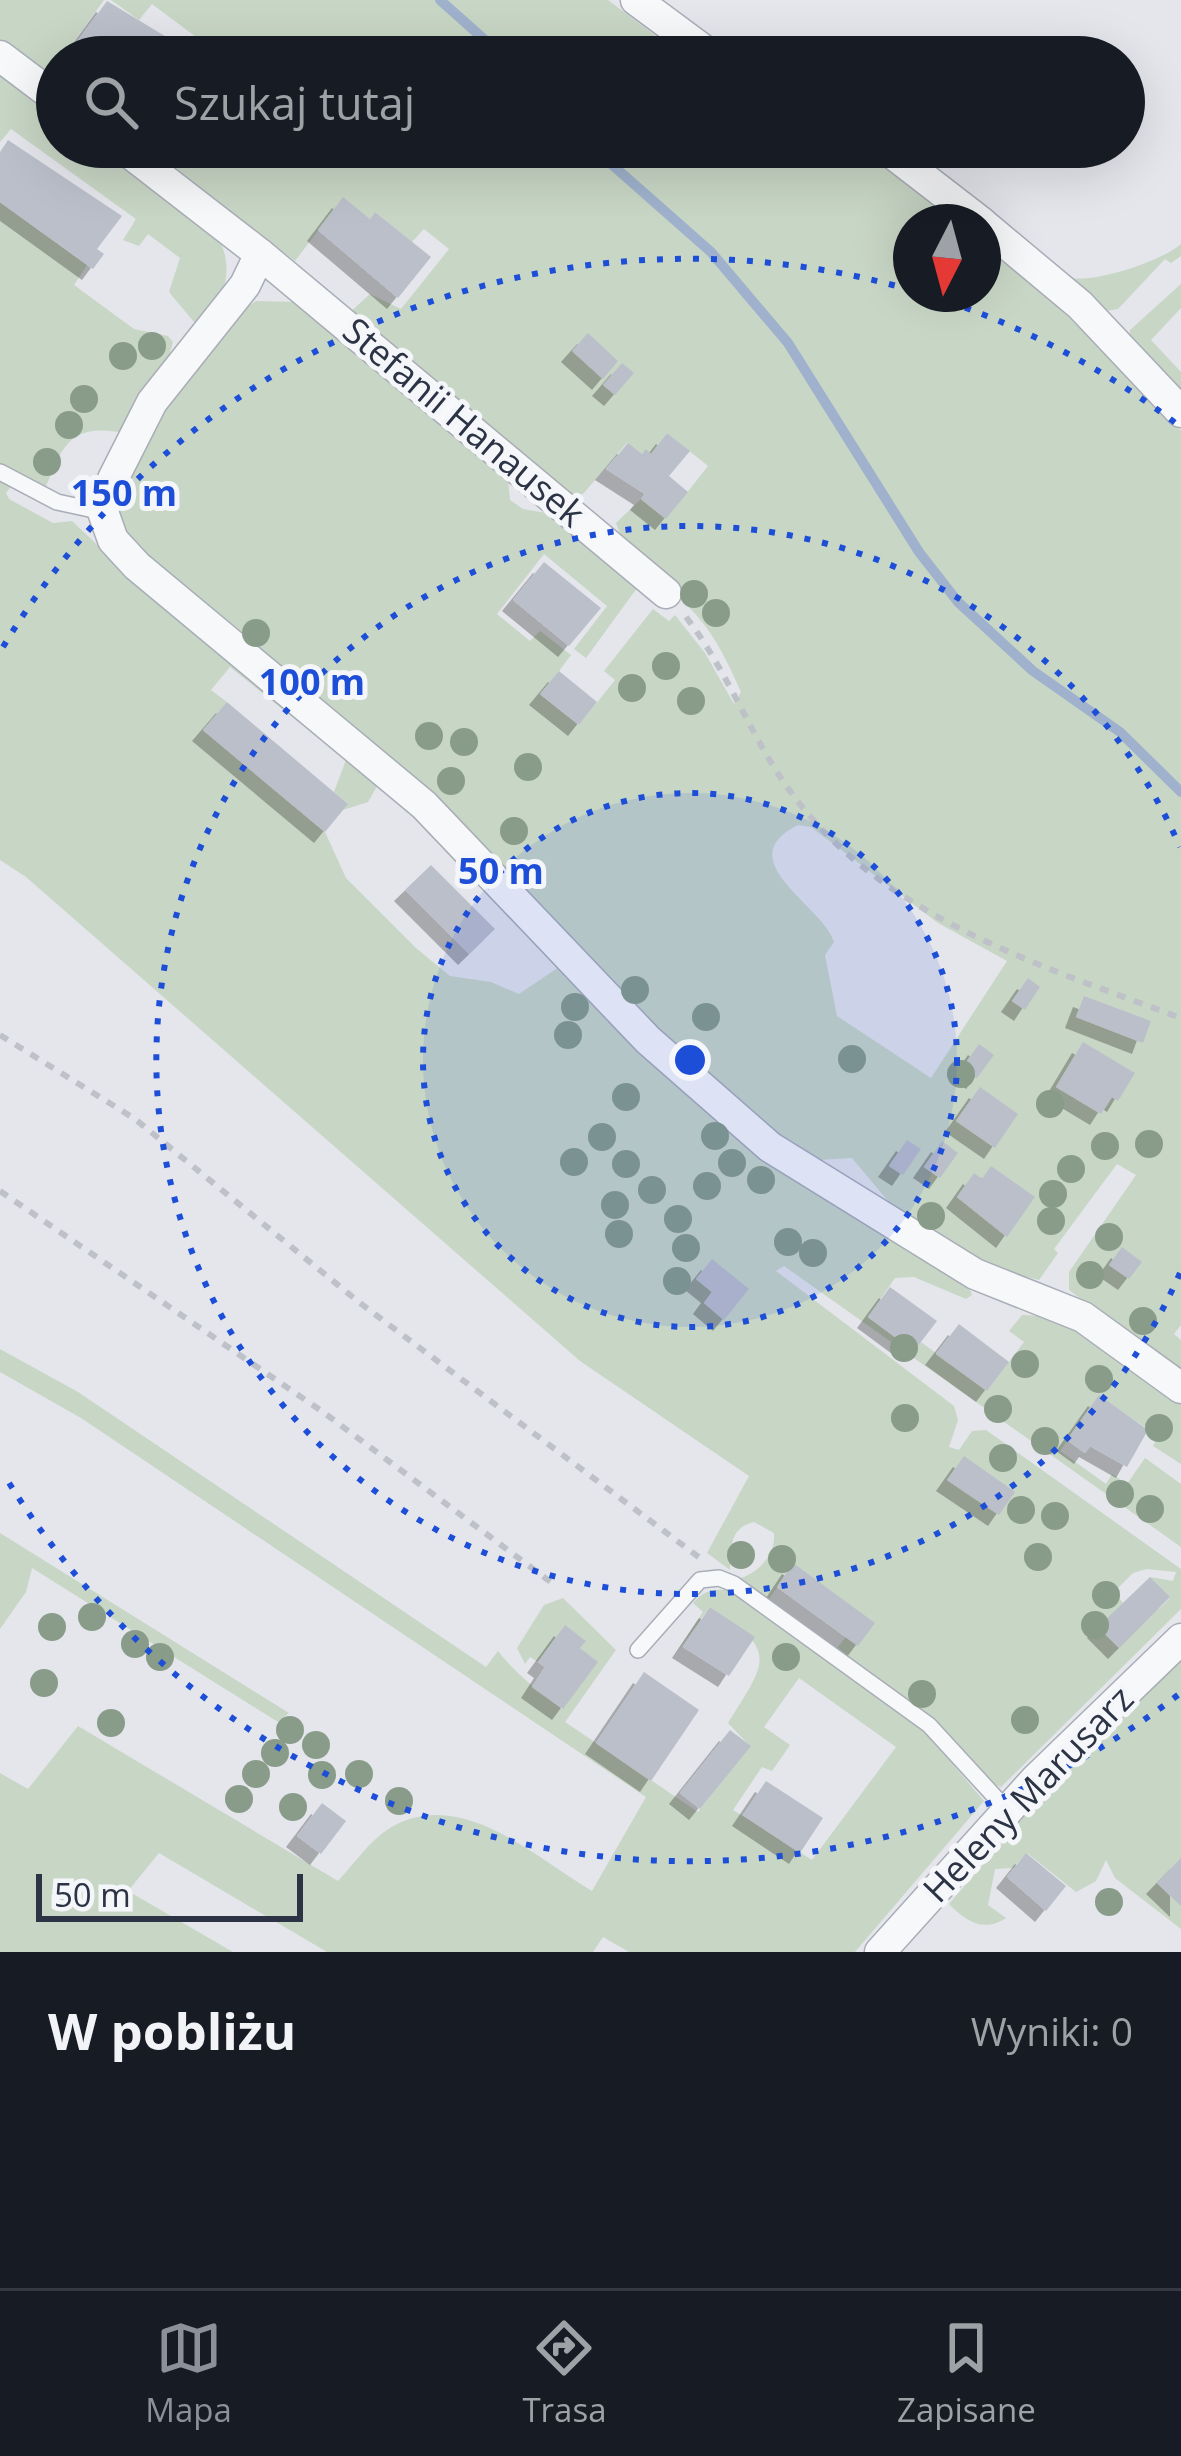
<!DOCTYPE html>
<html lang="pl">
<meta charset="utf-8">
<style>
:root{--surface:#171b24;--page:#242831;--text:#f1f3f6;--muted:#9ea1a6;--line:#363941;--accent:#8c9099}
body{margin:0;font-family:"Open Sans",sans-serif;background:var(--page);color:var(--text)}
.compass{position:absolute;left:893px;top:204px;width:108px;height:108px;border-radius:50%;background:var(--surface);box-shadow:0 12px 48px #0002;rotate:186deg}
.scale{position:absolute;left:36px;bottom:30px;width:267px;box-sizing:border-box;padding-left:12px;border:6px solid #2b3345;border-top:0;font-size:33px;line-height:42px;white-space:nowrap;color:#2b3345;-webkit-text-stroke:9px #f4f6f9;paint-order:stroke}
.list{margin:0;padding:0;list-style:none}
h2{display:flex;justify-content:space-between;align-items:center;height:156px;margin:0;padding:0 48px;font-size:51px}
h2 small{font-size:39px;font-weight:400;color:var(--muted)}
.icon{flex:none;width:66px;height:66px;fill:none;stroke:currentColor;stroke-width:2;stroke-linecap:round;stroke-linejoin:round}
.map{position:relative;flex:none;width:1181px;height:1952px;overflow:hidden}
.search{position:absolute;background:var(--surface);box-shadow:0 12px 48px #0002;left:36px;right:36px;top:36px;height:132px;display:flex;align-items:center;gap:30px;box-sizing:border-box;padding:0 42px;border-radius:66px;color:var(--muted);font-size:45px}
.sheet{height:336px;background:var(--surface)}
nav{display:flex;justify-content:space-around;align-items:center;box-sizing:border-box;height:168px;border-top:3px solid var(--line);background:var(--surface);font-size:33px;color:var(--muted)}
nav a{display:grid;justify-items:center;gap:6px}
nav .on{color:var(--accent)}
.map>svg:first-child{display:block}
.green{fill:#c8d6c5;fill-rule:evenodd}
.lines{fill:none;stroke-linecap:round;stroke-linejoin:round}
.stream{stroke:#9fb1cc;stroke-width:10}
.building{fill:#bbbfca;filter:url(#shadow)}
.service-casing{stroke:#a9adb7;stroke-width:18}
.minor-casing{stroke:#a9adb7;stroke-width:33}
.path{stroke:#bec1c7;stroke-width:6;stroke-dasharray:9 9;stroke-linecap:butt}
.service{stroke:#f7f8fa;stroke-width:15}
.minor{stroke:#f7f8fa;stroke-width:30}
.tree{fill:#889c89}
.ring{fill:none;stroke:#1d4ed8;stroke-width:6;stroke-dasharray:6 12}
.labels{text-anchor:middle;stroke-width:10;stroke-linejoin:round;paint-order:stroke}
.street-label{font-size:36px;fill:#2b3345;stroke:#f4f6f9}
.centre{fill:#1d4ed8;stroke:#f4f6f9;stroke-width:6}
.ring-label{font-size:36px;text-anchor:middle;font-weight:bold;fill:#1d4ed8;stroke:#f4f6f9;stroke-width:10;stroke-linejoin:round;paint-order:stroke}
</style>
<div class="map">
<svg width="1181" height="1952" viewBox="0 0 1181 1952">
<defs>
<filter id="shadow"><feDropShadow dx="-11" dy="11" stdDeviation="0" flood-color="#0004"/></filter>
</defs>
<rect width="100%" height="100%" fill="#e4e6ec"/>
<!-- green -->
<g class="green">
<path d="M0 0H104L73 43 91 57H57V81L0 45Z"/>
<path d="M111 0H608L684 57H207L212 49 152 4 139 20Z"/>
<path d="M0 76 57 118V147H97L219 239C235 271 225 304 194 322L169 292 180 258 148 234 139 246 123 240 136 219 11 129 0 142Z"/>
<path d="M190 147 213 158 222 147H843L903 178 959 222H911V294H983V240L1108 353 1181 431V1325L1174 1334 1181 1340V1374L1069 1290V1272L1136 1175 1117 1164 1054 1249 1058 1253 1039 1280 986 1266 898 1213 852 1158 820 1160 747 1117 121 532C109 457 195 369 239 313L256 301 299 302 508 480 510 500 523 509 552 514 637 588 586 658 574 649 607 606 544 554 497 614 530 641 540 631 571 655 541 695 579 725 615 680 604 671 653 609 669 621 675 615 705 653 734 704 741 692C729 665 717 639 698 617 672 586 629 563 616 523L641 499 666 519 708 466 667 433 651 454H642L627 443 583 494 571 495 348 314 370 294 401 309 449 249 424 229 412 242 375 212 370 219 343 198 295 261 175 167ZM798 825 811 827 938 923 1007 961 931 1078 837 1016 825 955 834 942C824 906 727 860 798 825Z"/>
<path d="M0 202 87 265 74 285 134 329 168 336 173 342 166 366 119 432C70 424 62 446 45 489L18 477 6 493 9 499 53 523 72 521 139 584 380 781 368 802 343 810 347 803 334 792 346 760 230 667 211 690 227 702 204 731 325 832 346 878 416 948 450 976 491 982 519 994 562 965 969 1288 972 1295 966 1299 914 1277 895 1278 868 1317 914 1351 921 1342 987 1391 1024 1342 1009 1331 1022 1315 1062 1317 1181 1401V1464L1153 1446 1158 1436 1099 1396 1060 1451 1106 1484 1112 1474 1127 1484 1145 1458 1181 1484V1547L784 1266 776 1271 954 1406 958 1420 949 1447 959 1450 972 1431 986 1430 1181 1569V1609L1001 1787 989 1782 936 1724 837 1648 846 1637 793 1564 769 1599 741 1578C760 1571 776 1554 774 1533L754 1522C729 1528 731 1548 730 1570L707 1553 749 1476 580 1361 26 877 0 860ZM1146 1569 1176 1572 1173 1581 1150 1577 1170 1598 1119 1647 1099 1627 1123 1603 1114 1592 1133 1573Z"/>
<path d="M1181 244V256L1171 263 1165 259 1118 309 1106 311 1067 277C1091 285 1162 261 1181 244Z"/>
<path d="M1181 284V308L1151 340 1181 372V396L1129 340 1130 330Z"/>
<path d="M0 1349 78 1392 486 1667 498 1651C516 1674 537 1690 562 1709L597 1662 580 1648 585 1640 565 1626 538 1662 530 1657 525 1664 517 1648 544 1605 563 1598 616 1650 565 1722 698 1812 750 1746 728 1723C769 1658 777 1651 710 1607L671 1660 703 1612 693 1603C704 1590 715 1588 733 1591L927 1734 984 1801 855 1952H629L603 1937 593 1952H327L159 1853 128 1891 233 1952H0V1773L28 1789 78 1726 338 1881C354 1864 370 1840 390 1828 461 1786 534 1857 592 1891L646 1797 81 1418 0 1372ZM799 1678 896 1747 812 1860 733 1810 762 1767 772 1771 790 1745 764 1727Z"/>
<path d="M0 1533 289 1713 278 1722 32 1568 26 1592 0 1629Z"/>
<path d="M1181 1660V1929L1115 1878 1106 1860 1096 1881 1076 1892 1027 1853 1013 1868 995 1869 988 1905 1006 1918C983 1933 966 1921 949 1904L1050 1786Z"/>
</g>
<g class="lines">
<!-- stream -->
<g class="stream">
<path d="M440 0 504 57"/>
<path d="M592 147 711 252 788 343 919 552 958 602 1033 671 1120 732 1181 792"/>
</g>
</g>
<!-- building -->
<g class="building">
<path d="M107 1 183 47 178 54 182 57H98L77 42Z"/>
<path d="M8 140 122 216 97 249 104 254 93 269 0 202V152Z"/>
<path d="M343 197 370 219 375 212 431 257 398 298 318 230Z"/>
<path d="M588 333 618 361 603 379 572 351Z"/>
<path d="M622 363 634 373 615 395 603 385Z"/>
<path d="M667 433 690 451 669 476 688 492 666 519 641 499 645 494 606 469 628 443 642 454 646 449 651 454Z"/>
<path d="M544 562 601 608 569 646 513 600Z"/>
<path d="M559 671 597 702 579 725 540 694Z"/>
<path d="M227 702 348 804 325 832 203 730Z"/>
<path d="M431 865 495 929 469 954 405 890Z"/>
<path d="M1028 978 1040 987 1025 1010 1012 1001Z"/>
<path d="M1084 996 1151 1021 1143 1043 1076 1017Z"/>
<path d="M1083 1042 1135 1073 1118 1101 1112 1097 1101 1114 1056 1087Z"/>
<path d="M979 1044 994 1055 977 1078 962 1068Z"/>
<path d="M980 1087 1018 1114 995 1148 956 1121Z"/>
<path d="M907 1140 921 1149 903 1175 889 1166Z"/>
<path d="M942 1141 958 1153 940 1178 924 1167Z"/>
<path d="M991 1166 1035 1197 1007 1237 957 1197 974 1173 982 1179Z"/>
<path d="M1122 1247 1142 1262 1129 1279 1109 1265Z"/>
<path d="M712 1259 749 1289 724 1320 704 1303 712 1292 696 1279Z"/>
<path d="M890 1287 937 1321 914 1351 868 1317Z"/>
<path d="M959 1324 1009 1362 987 1391 936 1354Z"/>
<path d="M1099 1395 1148 1430 1127 1467 1090 1446 1085 1453 1067 1440Z"/>
<path d="M964 1456 1015 1492 999 1515 947 1480Z"/>
<path d="M793 1563 875 1623 858 1646 777 1587Z"/>
<path d="M1150 1577 1170 1597 1119 1648 1098 1627Z"/>
<path d="M710 1607 755 1637 729 1676 683 1647Z"/>
<path d="M565 1625 586 1641 580 1648 598 1662 563 1709 532 1687 545 1667 538 1662Z"/>
<path d="M644 1672 699 1710 651 1781 596 1743Z"/>
<path d="M730 1730 751 1746 700 1809 680 1793Z"/>
<path d="M766 1781 823 1818 800 1853 743 1815Z"/>
<path d="M322 1803 346 1821 321 1854 297 1836Z"/>
<path d="M1026 1853 1066 1886 1046 1911 1007 1877Z"/>
<path d="M1181 1858V1906L1157 1883Z"/>
</g>
<g class="lines">
<defs>
<g id="service">
<path d="M0 472 57 502 103 512"/>
<path d="M638 1650 700 1580 719 1578 734 1584 929 1725 1007 1810"/>
</g>
<g id="minor">
<path d="M636 0 713 57"/>
<path d="M0 56 57 99"/>
<path d="M122 147 260 254"/>
<path d="M884 147 981 222"/>
<path d="M983 224 1080 305 1181 412"/>
<path d="M666 593 260 254 245 285 152 402 113 479 103 512 113 540 137 566 424 805 648 1040 770 1147 975 1274 1083 1317 1181 1388"/>
<path d="M880 1952 1036 1779 1181 1639"/>
</g>
</defs>
<!-- service casing -->
<use href="#service" class="service-casing"/>
<!-- minor casing -->
<use href="#minor" class="minor-casing"/>
<!-- path -->
<g class="path">
<path d="M686 617C728 671 750 736 790 791 881 917 1041 966 1181 1018"/>
<path d="M0 1035 135 1119 360 1303 700 1558"/>
<path d="M0 1191 323 1412 556 1586"/>
</g>
<!-- service -->
<use href="#service" class="service"/>
<!-- minor -->
<use href="#minor" class="minor"/>
</g>
<!-- trees -->
<g class="tree">
<circle cx="152" cy="346" r="14"/>
<circle cx="123" cy="356" r="14"/>
<circle cx="84" cy="399" r="14"/>
<circle cx="69" cy="425" r="14"/>
<circle cx="47" cy="462" r="14"/>
<circle cx="694" cy="594" r="14"/>
<circle cx="716" cy="613" r="14"/>
<circle cx="256" cy="633" r="14"/>
<circle cx="666" cy="666" r="14"/>
<circle cx="632" cy="688" r="14"/>
<circle cx="691" cy="701" r="14"/>
<circle cx="429" cy="736" r="14"/>
<circle cx="464" cy="742" r="14"/>
<circle cx="528" cy="767" r="14"/>
<circle cx="451" cy="781" r="14"/>
<circle cx="514" cy="831" r="14"/>
<circle cx="635" cy="990" r="14"/>
<circle cx="575" cy="1007" r="14"/>
<circle cx="706" cy="1017" r="14"/>
<circle cx="568" cy="1035" r="14"/>
<circle cx="852" cy="1059" r="14"/>
<circle cx="961" cy="1074" r="14"/>
<circle cx="626" cy="1097" r="14"/>
<circle cx="1050" cy="1104" r="14"/>
<circle cx="715" cy="1136" r="14"/>
<circle cx="602" cy="1137" r="14"/>
<circle cx="1149" cy="1144" r="14"/>
<circle cx="1105" cy="1146" r="14"/>
<circle cx="574" cy="1162" r="14"/>
<circle cx="732" cy="1163" r="14"/>
<circle cx="626" cy="1164" r="14"/>
<circle cx="1071" cy="1169" r="14"/>
<circle cx="761" cy="1180" r="14"/>
<circle cx="707" cy="1186" r="14"/>
<circle cx="652" cy="1190" r="14"/>
<circle cx="1053" cy="1194" r="14"/>
<circle cx="615" cy="1205" r="14"/>
<circle cx="931" cy="1216" r="14"/>
<circle cx="678" cy="1219" r="14"/>
<circle cx="1051" cy="1221" r="14"/>
<circle cx="619" cy="1234" r="14"/>
<circle cx="1109" cy="1237" r="14"/>
<circle cx="788" cy="1242" r="14"/>
<circle cx="686" cy="1248" r="14"/>
<circle cx="813" cy="1253" r="14"/>
<circle cx="1090" cy="1275" r="14"/>
<circle cx="677" cy="1281" r="14"/>
<circle cx="1143" cy="1321" r="14"/>
<circle cx="904" cy="1348" r="14"/>
<circle cx="1025" cy="1364" r="14"/>
<circle cx="1099" cy="1379" r="14"/>
<circle cx="998" cy="1409" r="14"/>
<circle cx="905" cy="1418" r="14"/>
<circle cx="1159" cy="1428" r="14"/>
<circle cx="1045" cy="1441" r="14"/>
<circle cx="1003" cy="1458" r="14"/>
<circle cx="1120" cy="1494" r="14"/>
<circle cx="1150" cy="1509" r="14"/>
<circle cx="1021" cy="1510" r="14"/>
<circle cx="1055" cy="1516" r="14"/>
<circle cx="741" cy="1555" r="14"/>
<circle cx="1038" cy="1557" r="14"/>
<circle cx="782" cy="1559" r="14"/>
<circle cx="1106" cy="1595" r="14"/>
<circle cx="92" cy="1617" r="14"/>
<circle cx="1095" cy="1625" r="14"/>
<circle cx="52" cy="1627" r="14"/>
<circle cx="135" cy="1644" r="14"/>
<circle cx="160" cy="1657" r="14"/>
<circle cx="786" cy="1657" r="14"/>
<circle cx="44" cy="1683" r="14"/>
<circle cx="922" cy="1694" r="14"/>
<circle cx="1025" cy="1720" r="14"/>
<circle cx="111" cy="1723" r="14"/>
<circle cx="290" cy="1730" r="14"/>
<circle cx="316" cy="1745" r="14"/>
<circle cx="275" cy="1753" r="14"/>
<circle cx="256" cy="1774" r="14"/>
<circle cx="359" cy="1774" r="14"/>
<circle cx="322" cy="1775" r="14"/>
<circle cx="239" cy="1799" r="14"/>
<circle cx="399" cy="1801" r="14"/>
<circle cx="293" cy="1807" r="14"/>
<circle cx="1109" cy="1902" r="14"/>
</g>
<!-- distance rings -->
<circle cx="690" cy="1060" r="267" fill="#1d4ed8" fill-opacity=".12"/>
<g class="ring">
<circle cx="690" cy="1060" r="267"/>
<path d="M1180 1273A534 534 0 1 1 1180 847"/>
<path d="M1178 1695A801 801 0 0 1 3 1473M3 647A801 801 0 0 1 911 290M931 296A801 801 0 0 1 1178 425"/>
</g>
<g class="labels">
<!-- street labels -->
<g class="street-label">
<text transform="translate(464 422) rotate(40)" y="13">Stefanii Hanausek</text>
<text transform="translate(1028 1794) rotate(-46)" y="13">Heleny Marusarz</text>
</g>
</g>
<circle cx="690" cy="1060" r="18" class="centre"/>
<g class="ring-label">
<text x="124" y="506">150 m</text>
<text x="312" y="695">100 m</text>
<text x="501" y="884">50 m</text>
</g>
</svg>
<svg class="compass" viewBox="-18 -18 36 36"><path d="M0-13l5 13h-10z" fill="#e53935"/><path d="M0 13l5-13h-10z" fill="#9ea1a6"/></svg>
<div class="scale">50 m</div>
<div class="search"><svg class="icon" aria-label="search" viewBox="0 0 24 24"><circle cx="10" cy="10" r="6"/><path d="M15 15l6 6"/></svg>Szukaj tutaj</div>
</div>
<section class="sheet">
<h2>W pobliżu<small>Wyniki: 0</small></h2>
<ul class="list">
</ul>
</section>
<nav>
<a class="on"><svg class="icon" aria-label="map" viewBox="0 0 24 24"><path d="M3 6l6-2 6 2 6-2v14l-6 2-6-2-6 2zM9 4v14M15 6v14"/></svg>Mapa</a>
<a><svg class="icon" aria-label="directions" viewBox="0 0 24 24"><path d="M12 3l9 9-9 9-9-9zM9 14v-3h6M13 9l2 2-2 2"/></svg>Trasa</a>
<a><svg class="icon" aria-label="saved" viewBox="0 0 24 24"><path d="M7 4h10v16l-5-4-5 4z"/></svg>Zapisane</a>
</nav>
